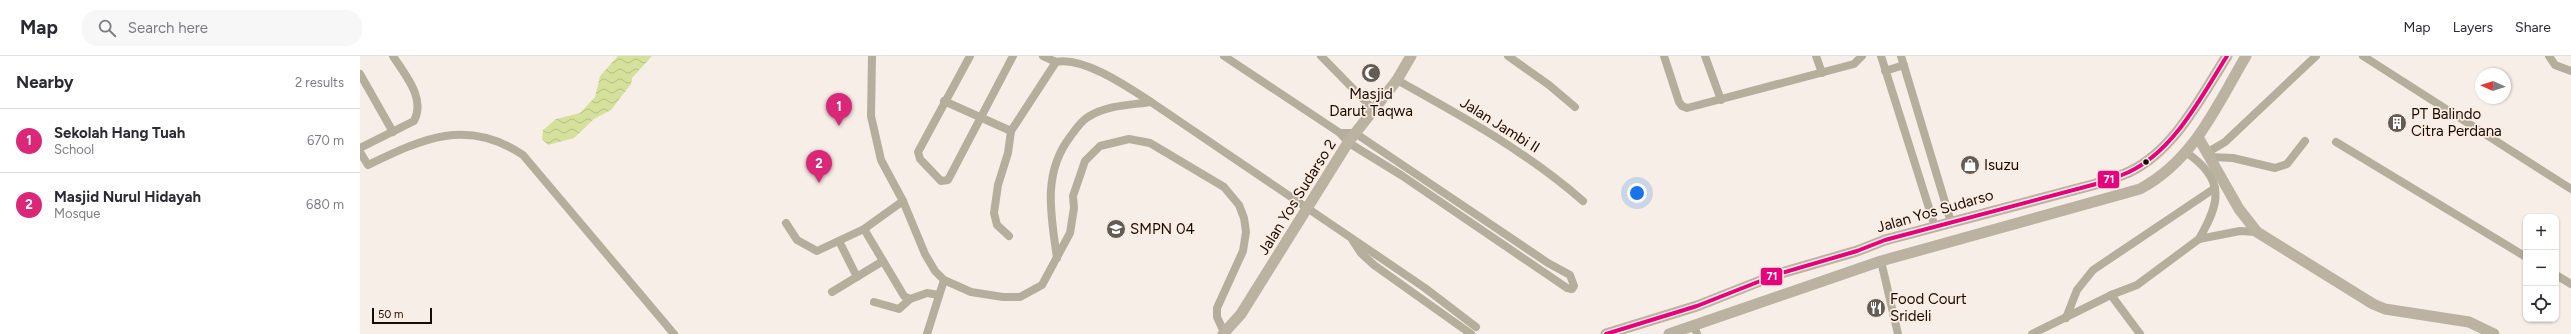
<!DOCTYPE html>
<meta charset="utf-8">
<style>
:root{--surface:#fff;--page:#f7f7f7;--text:#2b2b33;--muted:#7c7c81;--line:#e1e1e2;--accent:#db2777}
body{margin:0;font-family:Figtree,sans-serif;background:var(--page);color:var(--text)}
.controls{position:absolute;right:12px;bottom:12px;display:grid;overflow:hidden;border-radius:8px;box-shadow:0 1px 3px #0004}
.controls button{width:36px;height:36px;display:grid;place-items:center;padding:0;border:0;border-bottom:1px solid var(--line);background:var(--surface);color:var(--text);font:20px sans-serif}
.compass{position:absolute;left:2115px;top:12px;width:36px;height:36px;border-radius:50%;background:var(--surface);box-shadow:0 1px 3px #0004;rotate:273deg}
.scale{position:absolute;left:12px;bottom:10px;width:60px;box-sizing:border-box;padding-left:4px;border:2px solid #150c06;border-top:0;font-size:11px;line-height:14px;white-space:nowrap;color:#150c06;-webkit-text-stroke:3px #fdede1;paint-order:stroke}
.you{position:absolute;left:1277px;top:137px;width:14px;height:14px;margin:-10px;border:3px solid #fff;border-radius:50%;background:#1a73e8;box-shadow:0 0 0 6px #1a73e833}
.badge{display:grid;place-items:center;width:26px;height:26px;border-radius:50%;background:var(--accent);color:#fff;font-size:13px;font-weight:700}
.pin{position:absolute;translate:-50% -33px;filter:drop-shadow(0 1px 2px #0008)}
.pin::after{content:'';position:absolute;top:21px;width:14px;height:12px;background:inherit;clip-path:polygon(0 0,100% 0,50% 100%)}
.list{margin:0;padding:0;list-style:none}
h2{display:flex;justify-content:space-between;align-items:center;height:52px;margin:0;padding:0 16px;font-size:17px}
h2 small{font-size:13px;font-weight:400;color:var(--muted)}
.list li{display:grid;grid-template-columns:26px 1fr auto;gap:12px;align-items:center;box-sizing:border-box;height:64px;padding:0 16px;border-top:1px solid var(--line)}
.list b{display:block;font-size:15px;white-space:nowrap}
.list p{margin:0;font-size:13px;white-space:nowrap;color:var(--muted)}
.list em{font-size:13px;font-style:normal;color:var(--muted)}
.icon{flex:none;width:22px;height:22px;fill:none;stroke:currentColor;stroke-width:2;stroke-linecap:round;stroke-linejoin:round}
.map{position:relative;flex:none;width:2211px;height:278px;overflow:hidden}
header{display:flex;align-items:center;gap:24px;box-sizing:border-box;height:56px;padding:0 20px;background:var(--surface);border-bottom:1px solid var(--line)}
header strong{font-size:19px}
nav{display:flex;gap:22px;margin-inline-start:auto;font-size:14px}
.search{width:280px;height:36px;background:var(--page);display:flex;align-items:center;gap:10px;box-sizing:border-box;padding:0 14px;border-radius:16px;color:var(--muted);font-size:15px}
main{display:flex}
aside{flex:1;background:var(--surface)}
.map>svg:first-child{display:block}
.water{fill:url(#water-waves)}
.lines{fill:none;stroke-linecap:round;stroke-linejoin:round}
.minor{stroke:#b6ae9c;stroke-width:8}
.major{stroke:#bbb2a2;stroke-width:11}
.bus-1-casing{stroke:#fdede1;stroke-width:7}
.bus-1{stroke:#e5007d;stroke-width:4}
.bus-dot{fill:#150c06;stroke:#fdede1;stroke-width:1.5}
.labels{text-anchor:middle;stroke-width:3.5;stroke-linejoin:round;paint-order:stroke}
.poi-label{font-size:15px;fill:#150c06;stroke:#fdede1;text-anchor:start}
.street-label{font-size:15px;fill:#150c06;stroke:#fdede1}
.line-badge{stroke:#fdede1;stroke-width:1.5}
.badge-label{font-size:11px;text-anchor:middle;font-weight:bold;fill:#fff}
</style>
<header>
<strong>Map</strong>
<div class="search"><svg class="icon" aria-label="search" viewBox="0 0 24 24"><circle cx="10" cy="10" r="6"/><path d="M15 15l6 6"/></svg>Search here</div>
<nav><a>Map</a><a>Layers</a><a>Share</a></nav>
</header>
<main>
<aside>
<h2>Nearby<small>2 results</small></h2>
<ul class="list">
<li><span class="badge">1</span><div><b>Sekolah Hang Tuah</b><p>School</p></div><em>670 m</em></li>
<li><span class="badge">2</span><div><b>Masjid Nurul Hidayah</b><p>Mosque</p></div><em>680 m</em></li>
</ul>
</aside>
<div class="map">
<svg width="2211" height="278" viewBox="0 0 2211 278">
<defs>
<pattern id="water-waves" width="16" height="10" patternUnits="userSpaceOnUse"><rect width="16" height="10" fill="#d5e19a"/><path d="M0 5q4-4 8 0t8 0" fill="none" stroke="#b6c083"/></pattern>
</defs>
<rect width="100%" height="100%" fill="#f7eee7"/>
<!-- water -->
<path class="water" d="M258 0H292L272 22 271 28 251 54 234 63 214 82 188 89 182 83 183 74 196 63 220 57 235 41 240 20Z"/>
<g class="lines">
<!-- minor -->
<g class="minor">
<path d="M512 0 511 60 521 104 543 145 565 198 575 215 584 224 611 236 643 241H660L682 229 710 177 714 152 713 140 725 105 740 90 769 83 790 87 864 131 879 149 884 162 886 176 883 195 857 252V261L864 276"/>
<path d="M610 0 558 96 560 103 581 125 588 124 653 0"/>
<path d="M683 0 696 6C723 0 768 31 791 46"/>
<path d="M864 0 980 77 989 87 1041 119 1207 232 1212 233 1214 230 1210 219 1188 207 995 77H980"/>
<path d="M961 0 1013 53"/>
<path d="M1148 0 1189 29 1215 51"/>
<path d="M1304 0 1319 46 1322 50 1327 52 1494 8 1502 0"/>
<path d="M1345 0 1361 44"/>
<path d="M1456 0 1462 17"/>
<path d="M1521 0 1575 171"/>
<path d="M1541 0 1591 166"/>
<path d="M2003 0 2211 133"/>
<path d="M2189 0 2195 9 2211 15"/>
<path d="M1525 15 1544 9"/>
<path d="M0 18 33 76"/>
<path d="M1037 24C1102 60 1167 96 1223 145"/>
<path d="M584 45 651 75"/>
<path d="M1976 86 2166 201"/>
<path d="M0 92 54 65C66 42 45 19 33 0"/>
<path d="M0 96 8 109C62 83 107 61 163 99L314 278"/>
<path d="M1848 96 1865 86 1956 0"/>
<path d="M1827 97C1866 124 1860 147 1839 183"/>
<path d="M1850 101 1873 102 1915 112 1927 108 1945 85"/>
<path d="M426 167 437 184 457 195 504 173 543 145"/>
<path d="M504 173 544 240 550 243 567 237 579 239"/>
<path d="M649 180 637 169 634 157 638 129 648 97 651 75 696 6"/>
<path d="M479 185 497 221"/>
<path d="M993 185 1001 197 1014 209 1111 278"/>
<path d="M697 202C691 159 682 118 710 81 715 74 721 65 728 61 747 49 770 49 791 46L1065 232 1116 271"/>
<path d="M1521 205 1538 278"/>
<path d="M2196 219 2211 228"/>
<path d="M472 236 523 205"/>
<path d="M1751 239 1780 278"/>
<path d="M514 246 539 253 550 243"/>
<path d="M1706 262 1717 234 1733 214 1855 132"/>
<path d="M1334 270 1337 278"/>
<path d="M567 278 584 224"/>
<path d="M1672 278 1751 239 1777 229 1839 183 1880 175 1897 176"/>
</g>
<!-- major -->
<g class="major">
<path d="M1838 81 1879 153 1897 176 2013 248 2025 253 2109 266 2134 278"/>
<path d="M863 278 881 258 989 85 1037 24 1051 0"/>
<path d="M1246 278 1337 250 1418 218 1497 195 1525 184 1736 128C1747 124 1758 121 1769 116 1814 95 1841 41 1867 0"/>
<path d="M1309 278 1521 205 1780 133C1834 104 1856 51 1886 0"/>
</g>
<defs>
<path id="bus-1" d="M1246 278 1337 250 1418 218 1497 195 1525 184 1736 128C1747 124 1758 121 1769 116 1814 95 1841 41 1867 0"/>
</defs>
<!-- bus-1 casing -->
<use href="#bus-1" class="bus-1-casing"/>
<!-- bus-1 -->
<use href="#bus-1" class="bus-1"/>
</g>
<!-- icons -->
<defs>
<symbol id="mosque-disc" viewBox="-11 -11 22 22"><circle r="9.5" fill="#645b55" stroke="#fdede1"/><path d="M3.5-4.9A6 6 0 1 0 3.5 4.9A5 5 0 1 1 3.5-4.9Z" fill="#fff"/></symbol>
<symbol id="building-disc" viewBox="-11 -11 22 22"><circle r="9.5" fill="#645b55" stroke="#fdede1"/><path d="M-4-6H4V6H1V3H-1V6H-4ZM-2.5-4.3h1.7v1.8h-1.7ZM.8-4.3h1.7v1.8H.8ZM-2.5-1h1.7V.8h-1.7ZM.8-1h1.7V.8H.8Z" fill="#fff"/></symbol>
<symbol id="shop-disc" viewBox="-11 -11 22 22"><circle r="9.5" fill="#645b55" stroke="#fdede1"/><path d="M-5-2.5h2.3a2.7 3.5 0 0 1 5.4 0H5L5.5 6h-11ZM-1.5-2.5h3a1.5 2.3 0 0 0-3 0Z" fill="#fff"/></symbol>
<symbol id="school-disc" viewBox="-11 -11 22 22"><circle r="9.5" fill="#645b55" stroke="#fdede1"/><path d="M0-5L7-2L0 1L-7-2ZM-4 1L0 2.5L4 1V4Q0 6-4 4Z" fill="#fff"/></symbol>
<symbol id="restaurant-disc" viewBox="-11 -11 22 22"><circle r="9.5" fill="#645b55" stroke="#fdede1"/><path d="M-5-6h1v4h1v-4h1v4h1v-4h1v5L-1.5 .5V6h-2V.5L-5-1ZM5-6V6H3V1.5H1.5Q1.5-4 5-6Z" fill="#fff"/></symbol>
</defs>
<g fill-rule="evenodd">
<use href="#mosque-disc" x="1000" y="6" width="22" height="22"/>
<use href="#building-disc" x="2026" y="56" width="22" height="22"/>
<use href="#shop-disc" x="1599" y="98" width="22" height="22"/>
<use href="#school-disc" x="745" y="162" width="22" height="22"/>
<use href="#restaurant-disc" x="1505" y="241" width="22" height="22"/>
</g>
<!-- markers -->
<circle class="bus-dot" cx="1786" cy="106" r="3.5"/>
<g class="labels">
<!-- poi labels -->
<g class="poi-label">
<text x="1011" y="43" text-anchor="middle">Masjid<tspan x="1011" dy="17">Darut Taqwa</tspan></text>
<text x="2051" y="63">PT Balindo<tspan x="2051" dy="17">Citra Perdana</tspan></text>
<text x="1624" y="114">Isuzu</text>
<text x="770" y="178">SMPN 04</text>
<text x="1530" y="248">Food Court<tspan x="1530" dy="17">Srideli</tspan></text>
</g>
<!-- street labels -->
<g class="street-label">
<text transform="translate(1140 69) rotate(32)" y="5">Jalan Jambi II</text>
<text transform="translate(937 141) rotate(-58)" y="5">Jalan Yos Sudarso 2</text>
<text transform="translate(1575 155) rotate(-16)" y="5">Jalan Yos Sudarso</text>
</g>
</g>
<g class="line-badge">
<rect x="1737" y="114" width="23" height="19" rx="4" fill="#e5007d"/>
<rect x="1400" y="211" width="23" height="19" rx="4" fill="#e5007d"/>
</g>
<g class="badge-label">
<text x="1749" y="127">71</text>
<text x="1412" y="224">71</text>
</g>
</svg>
<div class="controls">
<button>+</button>
<button>−</button>
<button><svg class="icon" aria-label="locate" viewBox="0 0 24 24"><circle cx="12" cy="12" r="6"/><path d="M12 2v4M12 18v4M2 12h4M18 12h4"/></svg></button>
</div>
<svg class="compass" viewBox="-18 -18 36 36"><path d="M0-13l5 13h-10z" fill="#e53935"/><path d="M0 13l5-13h-10z" fill="#7c7c81"/></svg>
<div class="scale">50 m</div>
<div class="you"></div>
<div class="pin badge" style="left:479px;top:70px">1</div>
<div class="pin badge" style="left:459px;top:127px">2</div>
</div>
</main>
